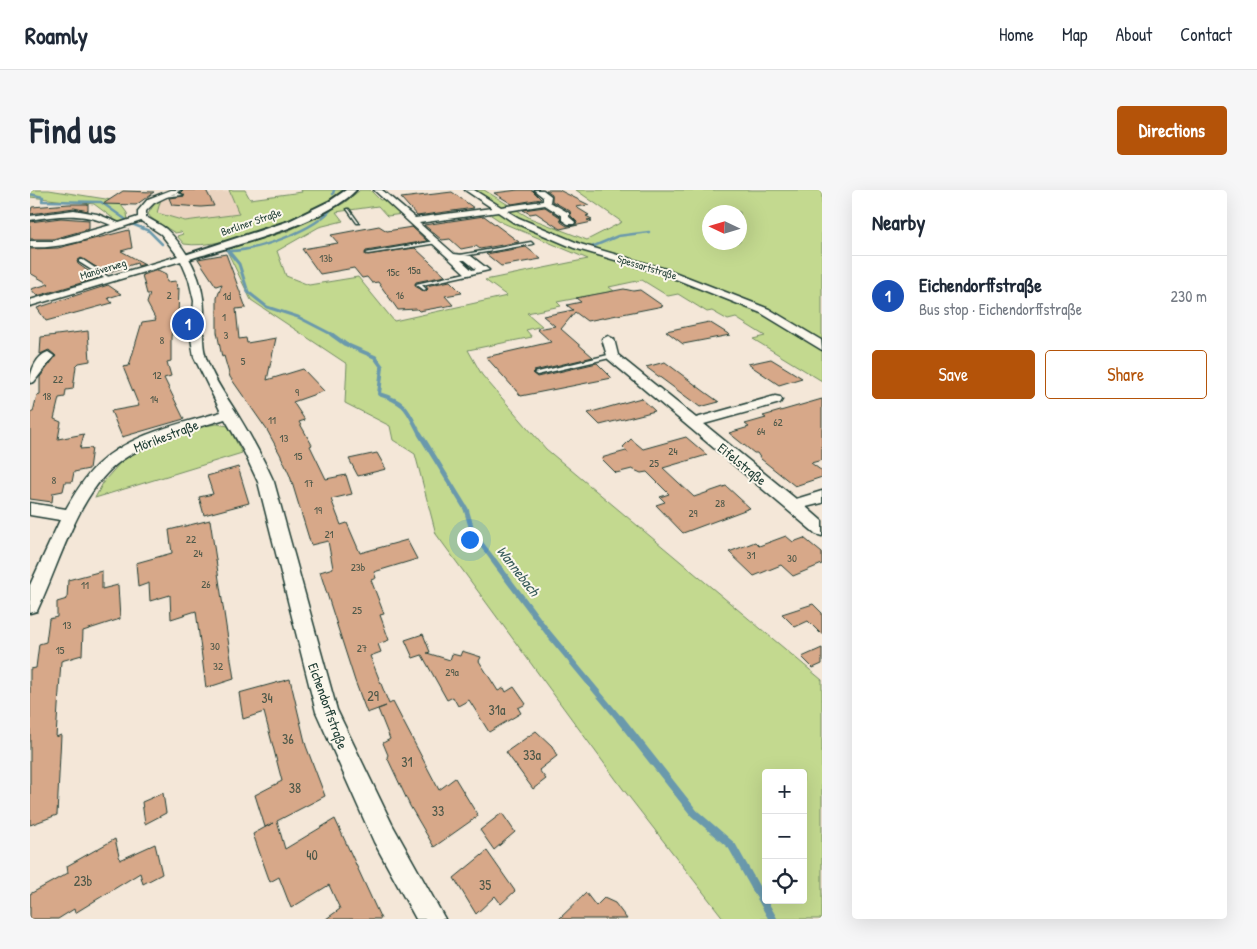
<!DOCTYPE html>
<meta charset="utf-8">
<style>
:root{--surface:#fff;--page:#f6f6f7;--text:#1f2937;--muted:#747a83;--line:#e0e1e3;--accent:#b45309}
body{margin:0;font-family:"Patrick Hand",sans-serif;background:var(--page);color:var(--text)}
.controls{position:absolute;right:15px;bottom:15px;display:grid;overflow:hidden;border-radius:5px;box-shadow:0 5px 20px #0002}
.controls button{width:45px;height:45px;display:grid;place-items:center;padding:0;border:0;border-bottom:1px solid var(--line);background:var(--surface);color:var(--text);font:25px sans-serif}
.compass{position:absolute;left:672px;top:15px;width:45px;height:45px;border-radius:50%;background:var(--surface);box-shadow:0 5px 20px #0002;rotate:274deg}
.you{position:absolute;left:439px;top:349px;width:18px;height:18px;margin:-12px;border:4px solid #fff;border-radius:50%;background:#1a73e8;box-shadow:0 0 0 8px #1a73e833}
.badge{display:grid;place-items:center;width:32px;height:32px;border-radius:50%;background:var(--accent);color:#fff;font-size:16px;font-weight:700}
.pin{position:absolute;translate:-50% -50%;border:2px solid #fff;box-shadow:0 1px 5px #0006}
.list{margin:0;padding:0;list-style:none}
h2{display:flex;justify-content:space-between;align-items:center;height:65px;margin:0;padding:0 20px;font-size:21px}
h2 small{font-size:16px;font-weight:400;color:var(--muted)}
.list li{display:grid;grid-template-columns:32px 1fr auto;gap:15px;align-items:center;box-sizing:border-box;height:80px;padding:0 20px;border-top:1px solid var(--line)}
.list b{display:block;font-size:19px;white-space:nowrap}
.list p{margin:0;font-size:16px;white-space:nowrap;color:var(--muted)}
.list em{font-size:16px;font-style:normal;color:var(--muted)}
.actions{display:flex;gap:10px;padding:15px 20px}
.actions a{flex:1;padding:11px 0;border:1px solid var(--accent);border-radius:5px;text-align:center;font-size:18px;color:var(--accent)}
.actions .main{background:var(--accent);color:#fff}
.icon{flex:none;width:28px;height:28px;fill:none;stroke:currentColor;stroke-width:2;stroke-linecap:round;stroke-linejoin:round}
.map{position:relative;flex:none;width:792px;height:729px;overflow:hidden;border-radius:5px}
header{display:flex;align-items:center;gap:30px;box-sizing:border-box;height:70px;padding:0 25px;background:var(--surface);border-bottom:1px solid var(--line)}
header strong{font-size:24px}
nav{display:flex;gap:28px;margin-inline-start:auto;font-size:18px}
.intro{display:flex;align-items:center;justify-content:space-between;box-sizing:border-box;height:120px;padding:0 30px}
h1{margin:0;font-size:35px}
.button{padding:12px 22px;border-radius:5px;background:var(--accent);color:#fff;font-size:18px;font-weight:700}
main{display:flex;gap:30px;padding:0 30px}
aside{flex:1;background:var(--surface);border-radius:5px;box-shadow:0 5px 20px #0002}
.map>svg:first-child{display:block}
.built{fill:#ebd4c0}
.green{fill:#c3d98f;stroke:#718b62;fill-rule:evenodd}
.lines{fill:none;stroke-linecap:round;stroke-linejoin:round}
.stream-far5{stroke:#6a99ac;stroke-width:2.5}
.stream-far4{stroke:#6a99ac;stroke-width:3}
.stream-far3{stroke:#6a99ac;stroke-width:4}
.stream-far2{stroke:#6a99ac;stroke-width:5}
.stream-far1{stroke:#6a99ac;stroke-width:6}
.stream{stroke:#6a99ac;stroke-width:8}
.building{fill:#d7a889;stroke:#1f3d34}
.service-casing{stroke:#1f3d34;stroke-width:3}
.minor-casing{stroke:#1f3d34;stroke-width:3}
.tertiary-casing{stroke:#1f3d34;stroke-width:4}
.service{fill:#fbf7ec;fill-rule:evenodd}
.minor{fill:#fbf7ec;fill-rule:evenodd}
.tertiary{fill:#fbf7ec;fill-rule:evenodd}
.labels{text-anchor:middle;stroke-width:4;stroke-linejoin:round;paint-order:stroke}
.far-street-label{font-size:11px;fill:#1f3d34;stroke:#fbf7ec}
.number-label{font-size:11px;fill:#4d5849}
.street-label{font-size:14px;fill:#1f3d34;stroke:#fbf7ec}
.near-number-label{font-size:14px;fill:#4d5849}
.water-label{font-size:15px;font-style:italic;fill:#385c5c;stroke:#fbf7ec}
</style>
<header>
<strong>Roamly</strong>
<nav><a>Home</a><a>Map</a><a>About</a><a>Contact</a></nav>
</header>
<div class="intro"><h1>Find us</h1><a class="button">Directions</a></div>
<main>
<div class="map">
<svg width="792" height="729" viewBox="0 0 792 729">
<rect width="100%" height="100%" fill="#f4e7d8"/>
<filter id="ink" filterUnits="userSpaceOnUse"><feTurbulence type="fractalNoise" baseFrequency=".02" numOctaves="2"/><feDisplacementMap in="SourceGraphic" scale="10" xChannelSelector="R" yChannelSelector="G"/><feConvolveMatrix kernelMatrix="1 2 1 2 8 2 1 2 1" color-interpolation-filters="sRGB"/></filter>
<g filter="url(#ink)">
<!-- built -->
<path class="built" d="M199 1 210 24 155 31 126 23 130 9Z"/>
<!-- green -->
<g class="green">
<path d="M0 0H19L88 11 97 23 98 30 88 32 64 14 0 7Z"/>
<path d="M199 0H215L220 9 272 2 271 0H318C282 22 195 61 154 54L147 46 153 44 151 42 145 43 121 28 118 24 123 16 131 9 127 23 155 31 209 24Z"/>
<path d="M330 0H340L350 10 356 9 373 24 357 26 348 16 306 22 313 31 289 37 247 61 256 86 279 95 328 87 364 131 477 106 455 90 558 69 473 33 455 21 467 20 439 0H454L500 28 557 50 592 32 546 0H792V191L723 149 735 146 706 128 698 130 682 121 677 122 648 104 638 106 612 90 579 97 584 101 527 112 531 116 497 123 512 136 496 140 502 147 438 160 452 185 516 259 792 490V729H694L593 599 406 344 385 264 363 250 360 236 315 213 317 174 221 110 196 59 258 41 314 13ZM680 22H710V52H680ZM736 583H773V710H736Z"/>
<path d="M187 234 198 236 212 263 65 308 74 291 90 273 111 257 174 236Z"/>
</g>
<g class="lines">
<!-- stream-far5 -->
<g class="stream-far5">
<path d="M0 4 13 7 12 11 71 12 102 34 119 41 132 54"/>
<path d="M303 4 304 0"/>
<path d="M557 59 588 46 619 42"/>
<path d="M197 60 201 65"/>
<path d="M199 61C227 61 286 40 303 17"/>
</g>
<!-- stream-far4 -->
<path class="stream-far4" d="M200 63 209 74 218 102 237 117 268 127 303 145"/>
<!-- stream-far3 -->
<path class="stream-far3" d="M301 144 315 154 345 167 352 177 349 204C378 213 377 220 391 246"/>
<!-- stream-far2 -->
<path class="stream-far2" d="M390 244 436 319 443 343 465 372"/>
<!-- stream-far1 -->
<path class="stream-far1" d="M464 371 519 444 591 531"/>
<!-- stream -->
<path class="stream" d="M590 529 664 623 702 656 743 729"/>
</g>
<!-- building -->
<g class="building">
<path d="M153 0H176L184 16 171 17 142 15 139 8 155 6 151 2Z"/>
<path d="M488 0H502L511 9 482 14 464 3Z"/>
<path d="M516 0H529L559 15 546 17 559 25 556 26 562 29 557 30 562 32 530 39 506 23 500 24 493 20 515 17 530 27 531 32 537 36 546 35 547 32 541 26 540 21 522 11V4Z"/>
<path d="M93 1 124 2 106 15 73 14Z"/>
<path d="M422 2 444 18 387 26 371 8Z"/>
<path d="M39 14H58V21L44 18 0 24 2 17Z"/>
<path d="M454 26 489 52 450 59 446 56 431 59 420 49 412 50 394 35Z"/>
<path d="M31 28 59 30V39L23 49H0V32Z"/>
<path d="M349 36 357 41 382 37 397 51 336 61 335 65 385 58 415 86 386 92 385 96 395 102 398 99 396 96 420 91 432 103 415 106 423 115 389 121 387 119 368 120 348 92 342 93 337 87 332 88 324 78 290 84 272 59 308 53 301 45Z"/>
<path d="M99 40 102 58 91 61 115 74 108 76 107 73 76 83 51 68 47 71 48 74 68 88 7 106 1 99 19 94 0 83V59L28 58Z"/>
<path d="M496 57 511 69 471 76 456 64Z"/>
<path d="M196 64 216 118 206 119 209 149 216 148 217 153 246 148 237 190 273 179 294 201 263 212 275 230 269 232 282 255 280 256 296 289 316 285 322 304 301 309 311 335 317 333 330 363 377 350 387 369 344 382 346 388 341 390 354 424 350 425 359 450 348 454 351 462 340 466 359 514 363 512 409 600 425 588 448 626 404 657 380 616 357 567 358 565 353 553 360 549 348 519 356 516 337 523 325 491 290 382 303 378 298 351 281 355 260 286 250 264 237 240 200 187 194 166 192 167 187 142V108L192 94 186 96 168 69Z"/>
<path d="M128 80 136 84 137 92 146 91 147 99 149 98 148 126 144 127 141 147V171L137 172 141 186 134 188 154 229 92 247 81 221 109 216 93 177 99 176 112 132 126 130 117 113 120 104H117L112 85Z"/>
<path d="M78 95 91 104 78 108 82 113 16 131 7 118Z"/>
<path d="M594 99 603 101 610 100 633 116 557 131 545 122 531 139 563 167 504 181 502 183 507 187 567 173 582 188 491 206 456 167 521 152 507 139 525 136 513 126 543 120 537 115 551 112 546 108Z"/>
<path d="M679 132 700 145 653 154 636 141Z"/>
<path d="M58 141 60 171 49 173 46 176 43 199 36 200 35 207 29 208 24 229 31 232 28 249 54 244 50 259 62 258 59 279 44 282 42 292H35L33 301 23 303 22 312 0 309V222H3L7 205 10 204V187L26 166 19 160 10 164 11 147Z"/>
<path d="M741 169 772 188 749 195 718 174Z"/>
<path d="M635 172 675 202 689 212 670 217 616 177Z"/>
<path d="M611 208 625 221 570 235 558 223Z"/>
<path d="M792 209V270L781 273 792 281V287L765 296 731 269 727 263H724L699 243 719 237 715 234 736 228 733 226Z"/>
<path d="M656 247 677 265 633 278 664 307 696 296 720 318 653 343 626 315 635 312 630 307 639 304 617 282 611 283 602 279 586 283 571 268 596 261 599 263 593 257 601 249 613 259Z"/>
<path d="M347 263 356 279 328 286 319 269Z"/>
<path d="M208 277 219 313 174 325 169 307 183 304 177 286Z"/>
<path d="M180 330 204 489 176 498 166 421 141 429 140 405 120 411 119 393 108 397 106 373 142 363 139 340Z"/>
<path d="M756 346 763 352 774 348 792 363V374L763 386 751 375 724 386 699 362 725 352 729 356Z"/>
<path d="M72 381V399L88 395 90 429 53 441 52 465 31 471 26 547 31 545 27 625 0 635V479L6 478 9 454 16 452 19 429 27 427V412L37 409 38 390Z"/>
<path d="M783 414 792 423V445L778 431 765 437 752 424Z"/>
<path d="M393 444 400 462 397 463 420 470 422 464 430 466 432 461 451 467 449 471 468 501 474 498 476 502 484 497 496 514 488 518 491 523 459 542 439 510 428 516 423 507 417 510 392 465 383 468 375 450Z"/>
<path d="M792 458V474L783 478 772 467Z"/>
<path d="M260 489 276 556 295 606 247 631 255 659 305 629 351 729H296L310 719 299 695 261 718 249 687 240 692 223 644 243 633 235 637 225 605 252 591 234 522 213 529 209 503Z"/>
<path d="M506 541 522 556 527 566 509 580 516 589 503 599 476 562Z"/>
<path d="M133 603 136 623 115 634 112 612Z"/>
<path d="M472 623 485 642 464 660 450 640Z"/>
<path d="M85 649 90 670 125 654 132 684 113 694 110 683 45 723 44 719 28 729H0V704L38 683 37 676Z"/>
<path d="M457 661 485 701 471 714 465 706 446 724 424 688Z"/>
<path d="M556 703 566 716 574 708 585 713 597 729H529Z"/>
</g>
<g class="lines">
<defs>
<g id="service">
<path d="M143 1 153 5 132 7 130 6 146 4 142 3Z"/>
<path d="M317 19H319L329 33H327Z"/>
<path d="M405 51 407 53 338 64 336 63Z"/>
<path d="M501 52 503 54 427 67 425 66Z"/>
<path d="M51 70H53L83 90 79 91 49 72V71Z"/>
<path d="M440 82H442V84L392 95 396 99 394 100 386 94Z"/>
<path d="M582 164 585 166 584 167 507 185 504 183Z"/>
</g>
<g id="minor">
<path d="M141 0H151L124 13 116 21V27C122 31 130 34 136 39 157 58 174 91 174 120 174 138 170 155 178 173 185 191 196 206 206 222 219 243 233 268 244 292L307 520 362 634 415 729H386L344 652 286 522 228 292 214 262 195 229C160 240 123 249 92 270 48 301 30 373 7 421L0 423V395L30 330 0 325V313L36 319C45 303 54 288 67 275 99 244 150 234 191 222L164 167 161 148 164 111 159 90 151 71 0 116V110L148 66 131 44 111 31C76 42 37 60 0 57V51H23L81 35C53 22 29 25 0 30V26L44 20 67 24 89 33 108 27V21L118 9Z"/>
<path d="M344 0H352L385 28 462 18 435 0H444L471 17 513 11V7L504 0H513L521 6 520 12 539 23V27L545 32 544 34H538L532 30V26L515 15 477 21 489 28 550 54 639 80 739 119 791 150 792 160 731 123 633 84 544 58 483 32 468 22 389 33 424 64 441 66 459 80 437 85ZM431 70H435L446 79 442 80Z"/>
<path d="M578 146 584 149 588 165 666 228 745 206 750 207 752 210 750 213 674 234 766 309 792 301V313L776 317 792 331V346L786 344 578 169 572 149Z"/>
<path d="M18 162 24 166 4 192 0 193C0 182 6 166 18 162Z"/>
</g>
<path id="tertiary" d="M316 0H326C294 34 202 56 156 70H148L146 68 259 31 300 11Z"/>
</defs>
<!-- service casing -->
<use href="#service" class="service-casing"/>
<!-- minor casing -->
<use href="#minor" class="minor-casing"/>
<!-- tertiary casing -->
<use href="#tertiary" class="tertiary-casing"/>
<!-- service -->
<use href="#service" class="service"/>
<!-- minor -->
<use href="#minor" class="minor"/>
<!-- tertiary -->
<use href="#tertiary" class="tertiary"/>
</g>
</g>
<g class="labels">
<!-- far-street labels -->
<g class="far-street-label">
<text transform="translate(221 32) rotate(-19)" y="4">Berliner Straße</text>
<text transform="translate(617 77) rotate(17)" y="4">Spessartstraße</text>
<text transform="translate(73 79) rotate(-17)" y="4">Manöverweg</text>
</g>
<!-- number labels -->
<g class="number-label">
<text x="296" y="72">13b</text>
<text x="384" y="84">15a</text>
<text x="363" y="86">15c</text>
<text x="139" y="109">2</text>
<text x="370" y="109">16</text>
<text x="197" y="110">1d</text>
<text x="194" y="131">1</text>
<text x="196" y="149">3</text>
<text x="132" y="154">8</text>
<text x="213" y="175">5</text>
<text x="127" y="189">12</text>
<text x="28" y="193">22</text>
<text x="267" y="206">9</text>
<text x="17" y="210">18</text>
<text x="124" y="213">14</text>
<text x="242" y="234">11</text>
<text x="748" y="236">62</text>
<text x="731" y="245">64</text>
<text x="254" y="252">13</text>
<text x="643" y="265">24</text>
<text x="268" y="270">15</text>
<text x="624" y="277">25</text>
<text x="24" y="294">8</text>
<text x="279" y="297">17</text>
<text x="690" y="317">28</text>
<text x="288" y="324">19</text>
<text x="663" y="327">29</text>
<text x="299" y="348">21</text>
<text x="161" y="353">22</text>
<text x="168" y="367">24</text>
<text x="721" y="369">31</text>
<text x="762" y="372">30</text>
<text x="328" y="381">23b</text>
<text x="176" y="398">26</text>
<text x="55" y="399">11</text>
<text x="327" y="424">25</text>
<text x="37" y="439">13</text>
<text x="185" y="460">30</text>
<text x="332" y="462">27</text>
<text x="30" y="464">15</text>
<text x="188" y="480">32</text>
<text x="422" y="486">29a</text>
</g>
<!-- street labels -->
<g class="street-label">
<text transform="translate(136 246) rotate(-21)" y="5">Mörikestraße</text>
<text transform="translate(712 274) rotate(39)" y="5">Eifelstraße</text>
<text transform="translate(298 516) rotate(70)" y="5">Eichendorffstraße</text>
</g>
<!-- near-number labels -->
<g class="near-number-label">
<text x="343" y="511">29</text>
<text x="237" y="513">34</text>
<text x="467" y="525">31a</text>
<text x="258" y="554">36</text>
<text x="502" y="570">33a</text>
<text x="377" y="577">31</text>
<text x="265" y="603">38</text>
<text x="408" y="626">33</text>
<text x="282" y="670">40</text>
<text x="53" y="696">23b</text>
<text x="455" y="700">35</text>
</g>
<!-- water labels -->
<g class="water-label">
<text transform="translate(488 381) rotate(52)" y="5">Wannebach</text>
</g>
</g>
</svg>
<div class="controls">
<button>+</button>
<button>−</button>
<button><svg class="icon" aria-label="locate" viewBox="0 0 24 24"><circle cx="12" cy="12" r="6"/><path d="M12 2v4M12 18v4M2 12h4M18 12h4"/></svg></button>
</div>
<svg class="compass" viewBox="-18 -18 36 36"><path d="M0-13l5 13h-10z" fill="#e53935"/><path d="M0 13l5-13h-10z" fill="#747a83"/></svg>
<div class="you"></div>
<div class="pin badge" style="left:158px;top:134px;background:#1a4fb4">1</div>
</div>
<aside>
<h2>Nearby<small></small></h2>
<ul class="list">
<li><span class="badge" style="background:#1a4fb4">1</span><div><b>Eichendorffstraße</b><p>Bus stop · Eichendorffstraße</p></div><em>230 m</em></li>
</ul>
<div class="actions"><a class="main">Save</a><a>Share</a></div>
</aside>
</main>
